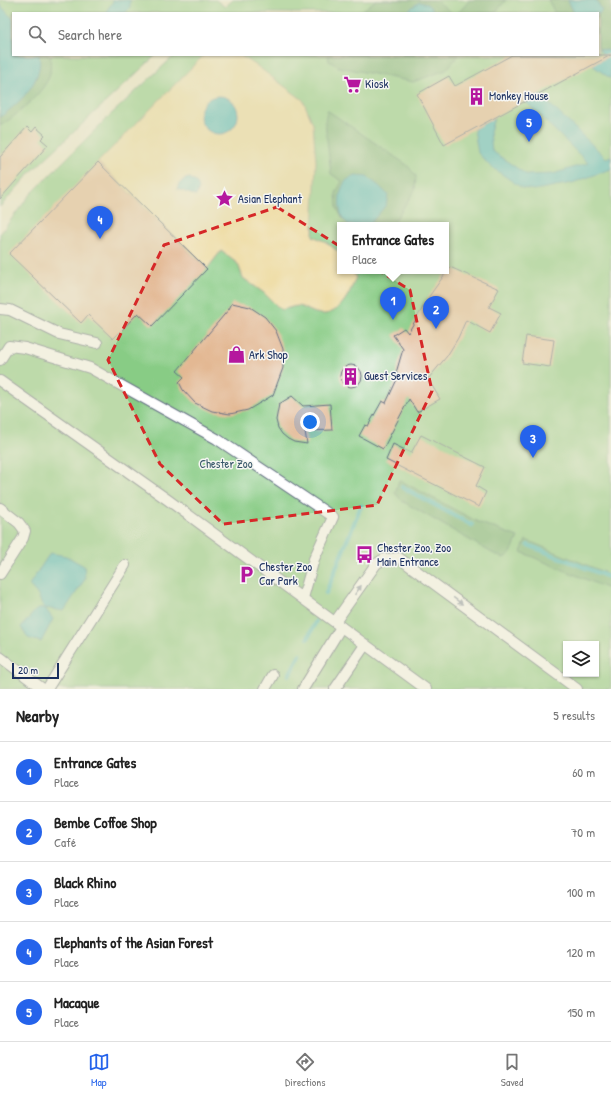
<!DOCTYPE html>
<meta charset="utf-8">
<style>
:root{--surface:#fff;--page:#f2f2f2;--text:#222;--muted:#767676;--line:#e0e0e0;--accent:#2563eb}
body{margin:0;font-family:"Patrick Hand",sans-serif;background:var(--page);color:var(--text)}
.controls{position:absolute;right:12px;bottom:12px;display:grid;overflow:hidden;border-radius:0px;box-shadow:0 1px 3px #0004}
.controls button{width:36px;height:36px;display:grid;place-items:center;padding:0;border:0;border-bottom:1px solid var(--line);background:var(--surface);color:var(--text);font:20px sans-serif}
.scale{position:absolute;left:12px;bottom:10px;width:47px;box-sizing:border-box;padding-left:4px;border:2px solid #1b2f5e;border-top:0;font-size:11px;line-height:14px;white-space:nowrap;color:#1b2f5e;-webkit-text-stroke:3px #f6f6f2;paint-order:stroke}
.you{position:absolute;left:310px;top:422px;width:14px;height:14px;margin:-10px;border:3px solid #fff;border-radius:50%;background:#1a73e8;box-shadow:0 0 0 6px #1a73e833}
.badge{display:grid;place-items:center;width:26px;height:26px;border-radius:50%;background:var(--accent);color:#fff;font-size:13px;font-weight:700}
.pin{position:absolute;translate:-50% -33px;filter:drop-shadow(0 1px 2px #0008)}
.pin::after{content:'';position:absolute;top:21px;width:14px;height:12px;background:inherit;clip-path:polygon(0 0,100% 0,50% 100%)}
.popup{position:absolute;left:337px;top:222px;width:112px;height:52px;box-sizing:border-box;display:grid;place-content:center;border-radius:0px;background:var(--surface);filter:drop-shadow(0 1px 3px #0005);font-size:13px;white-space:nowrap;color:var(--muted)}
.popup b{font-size:15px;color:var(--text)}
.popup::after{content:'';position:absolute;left:50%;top:100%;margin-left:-8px;border:8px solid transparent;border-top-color:var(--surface)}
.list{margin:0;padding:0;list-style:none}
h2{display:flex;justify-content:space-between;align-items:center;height:52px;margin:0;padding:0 16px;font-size:17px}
h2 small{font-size:13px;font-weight:400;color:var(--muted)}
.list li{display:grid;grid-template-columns:26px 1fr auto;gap:12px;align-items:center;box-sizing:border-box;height:60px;padding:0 16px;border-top:1px solid var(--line)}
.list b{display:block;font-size:15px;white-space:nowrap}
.list p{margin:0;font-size:13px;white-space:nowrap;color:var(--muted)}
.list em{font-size:13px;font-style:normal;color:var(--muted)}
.icon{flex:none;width:22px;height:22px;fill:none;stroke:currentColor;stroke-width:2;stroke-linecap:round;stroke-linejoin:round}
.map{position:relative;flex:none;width:611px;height:689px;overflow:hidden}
.search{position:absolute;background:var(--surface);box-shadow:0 1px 3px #0004;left:12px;right:12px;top:12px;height:44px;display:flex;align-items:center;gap:10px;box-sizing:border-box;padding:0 14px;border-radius:0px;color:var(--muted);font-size:15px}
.sheet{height:352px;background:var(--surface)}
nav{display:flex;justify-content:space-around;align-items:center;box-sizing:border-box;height:56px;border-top:1px solid var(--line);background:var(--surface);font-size:11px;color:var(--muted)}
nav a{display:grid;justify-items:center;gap:2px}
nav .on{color:var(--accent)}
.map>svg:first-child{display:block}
.green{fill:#88cc85;stroke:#527e72;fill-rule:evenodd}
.forest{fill:#6eb072;stroke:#447068}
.sand{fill:#eeda9e;stroke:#84847e}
.water{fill:#48b8be;stroke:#32748e}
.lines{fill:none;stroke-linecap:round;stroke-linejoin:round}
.stream{stroke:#48b8be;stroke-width:4.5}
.building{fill:#e3b893}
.lane-casing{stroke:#636f83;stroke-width:12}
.lane{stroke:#fff;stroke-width:10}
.oneway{fill:#8d97ae}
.marked{fill:none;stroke:#d62828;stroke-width:3;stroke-dasharray:8 5;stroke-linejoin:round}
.labels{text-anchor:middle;stroke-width:3;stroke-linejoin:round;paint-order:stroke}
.poi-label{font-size:12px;fill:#1b2f5e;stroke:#f6f6f2;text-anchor:start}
.park-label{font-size:12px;fill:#365668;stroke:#f6f6f2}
</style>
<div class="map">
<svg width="611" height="689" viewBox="0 0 611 689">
<rect width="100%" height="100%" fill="#f6f6f2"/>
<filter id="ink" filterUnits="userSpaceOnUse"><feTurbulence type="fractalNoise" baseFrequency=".025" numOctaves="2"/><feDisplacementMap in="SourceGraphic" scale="8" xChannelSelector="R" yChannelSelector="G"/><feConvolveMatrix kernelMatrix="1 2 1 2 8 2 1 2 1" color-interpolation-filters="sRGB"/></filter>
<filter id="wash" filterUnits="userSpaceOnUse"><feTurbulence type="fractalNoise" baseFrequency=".012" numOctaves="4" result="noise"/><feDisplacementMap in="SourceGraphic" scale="16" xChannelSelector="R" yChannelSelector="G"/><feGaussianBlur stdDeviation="0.9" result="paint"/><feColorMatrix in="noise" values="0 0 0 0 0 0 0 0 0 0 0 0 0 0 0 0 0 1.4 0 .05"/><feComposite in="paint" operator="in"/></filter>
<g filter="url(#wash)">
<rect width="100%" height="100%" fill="#eae5c8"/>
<!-- green -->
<path class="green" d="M0 0H216L225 7 233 0H611V689H0V234L29 196 106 119 175 55H598V13H13V55H156L31 172 0 207ZM340 225H446V271H340ZM566 644H596V674H566Z"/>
<!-- forest -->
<g class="forest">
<path d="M376 0H436L452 13H359Z"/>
<path d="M470 0H506L495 13H458Z"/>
<path d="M548 0H568L574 13H555Z"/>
<path d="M596 0H611V51L599 49 598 46V15L602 10Z"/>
<path d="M39 55H51C50 61 51 68 50 74 46 91 15 117 0 126V117C19 104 44 80 39 55Z"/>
<path d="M328 55H459L446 70 413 82 339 67 329 61Z"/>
<path d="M327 110 407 165 416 176 415 190 392 225H350L342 218 337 208 336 193 342 181 331 174 325 122Z"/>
<path d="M399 480 478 522 518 537 511 553 504 558 492 553 402 501 395 493Z"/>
<path d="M526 540 611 575V590L521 552Z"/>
</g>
<!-- sand -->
<path class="sand" d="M204 55H240L257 66 303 100 313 124 316 161 313 236 326 242 340 253V271H352L356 277C350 293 340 316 320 314 312 313 306 308 299 306 293 306 287 309 281 310L264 293 243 278 238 264 221 251 207 269 98 162Z"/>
<!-- water -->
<g class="water">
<path d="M114 0H130V8L125 13H105Z"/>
<path d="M568 0H596L602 10 598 15V13H574Z"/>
<path d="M419 2 427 4 436 13H405Z"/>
<path d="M0 5 13 19V55H39C44 80 19 104 0 117Z"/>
<path d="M599 49 611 51V79L592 65 605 58Z"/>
<path d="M539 94 606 158 611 156V169L572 183 534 190 522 188 490 166 478 153 474 129 494 118 490 132 492 151 527 175 553 174 588 163 525 101Z"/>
<circle cx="219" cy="115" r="19"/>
<path d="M356 176 367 177 379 186 388 195 386 205 369 225C364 225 355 227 350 225 336 219 337 189 347 180 349 178 353 177 356 176Z"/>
<path d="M190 178 197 183 199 189 196 196 177 189C179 183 183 179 190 178Z"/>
<path d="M50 553 66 556 84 566 85 579 64 611 45 608 53 619 41 642 28 638 21 627 36 610 44 608 37 594 29 585Z"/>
</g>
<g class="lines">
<!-- stream -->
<g class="stream">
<path d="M402 487 472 525"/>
<path d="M528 545 611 578"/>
<path d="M326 593 361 506"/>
<path d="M308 638 316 621"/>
<path d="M289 675 300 655"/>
</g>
</g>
<g id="blocks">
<!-- building -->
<g class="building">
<path d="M512 55H611L444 145 417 94 449 76 455 86Z"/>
<path d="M27 127 32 132 36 127 45 135 41 139 48 145 0 199V157Z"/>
<path d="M98 162 207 269 152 326 138 313 113 339 88 315 81 323 9 254Z"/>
<path d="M450 267 499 289 489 307 501 313 490 333 466 320 458 338 447 356 428 379 440 399 417 412 409 399 383 449 359 436 365 425 368 426 382 401 386 403 399 375 396 373 403 349 393 335 404 328 408 333 430 295Z"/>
<path d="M232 303 250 307 265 317 276 331 283 349V368L273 395 248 410 230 414 212 411 195 403 183 390 179 382 184 377 177 371 229 309Z"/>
<path d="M526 336 554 340 550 367 522 363Z"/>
<circle cx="351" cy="376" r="11"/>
<path d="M292 396 303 406 330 404 332 430 305 431 307 444 294 442 288 439 282 434 278 428 276 420 279 404Z"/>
<path d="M421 435 485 467 476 486 486 492 479 507 386 460 393 444 411 453Z"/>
</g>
</g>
</g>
<g filter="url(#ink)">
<use href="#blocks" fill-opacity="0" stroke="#636f83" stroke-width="1"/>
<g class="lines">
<defs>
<g id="lane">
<path d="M0 309 10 310 59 334 97 343"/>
<path d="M0 360 9 346 25 348 90 368 217 439 333 517 314 559 303 598"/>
<path d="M0 381 168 500 426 689"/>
<path d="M0 508 19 523 25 531 23 538 0 574"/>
<path d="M335 622 376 564 384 559 399 558 577 689"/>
<path d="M0 657 43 689"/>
<path d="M47 689 125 565"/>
<path d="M265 689 273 675"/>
<path d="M303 689 341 627"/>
<path d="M335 689 365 645"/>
</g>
</defs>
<!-- lane casing -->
<use href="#lane" class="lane-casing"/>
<!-- lane -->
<use href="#lane" class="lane"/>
</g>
<!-- one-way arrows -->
<defs><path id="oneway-solid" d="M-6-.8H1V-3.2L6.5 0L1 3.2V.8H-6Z"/></defs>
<g class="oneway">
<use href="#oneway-solid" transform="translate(358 590) rotate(-55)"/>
<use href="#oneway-solid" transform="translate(458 601) rotate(36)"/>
</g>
</g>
<!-- marked area -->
<path d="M0 0H611V689H0ZM277 207 410 290 432 391 377 505 223 524 160 464 108 360 164 245Z" fill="#eae5c8" fill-opacity=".55" fill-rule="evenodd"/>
<path class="marked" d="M277 207 410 290 432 391 377 505 223 524 160 464 108 360 164 245Z"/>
<!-- icons -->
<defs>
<symbol id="supermarket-bare" viewBox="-9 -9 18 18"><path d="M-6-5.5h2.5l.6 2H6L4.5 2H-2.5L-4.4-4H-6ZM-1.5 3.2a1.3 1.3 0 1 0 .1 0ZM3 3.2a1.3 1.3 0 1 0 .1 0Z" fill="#b5179e" stroke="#f6f6f2" stroke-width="2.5" paint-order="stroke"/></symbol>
<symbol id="building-bare" viewBox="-9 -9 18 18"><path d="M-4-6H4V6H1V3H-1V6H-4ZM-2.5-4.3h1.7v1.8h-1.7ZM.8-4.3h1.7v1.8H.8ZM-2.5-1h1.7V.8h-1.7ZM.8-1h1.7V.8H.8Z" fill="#b5179e" stroke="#f6f6f2" stroke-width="2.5" paint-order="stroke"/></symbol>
<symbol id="sight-bare" viewBox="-9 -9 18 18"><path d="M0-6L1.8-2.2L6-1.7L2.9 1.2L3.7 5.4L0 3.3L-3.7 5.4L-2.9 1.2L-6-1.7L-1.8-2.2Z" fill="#b5179e" stroke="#f6f6f2" stroke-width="2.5" paint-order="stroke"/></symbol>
<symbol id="shop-bare" viewBox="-9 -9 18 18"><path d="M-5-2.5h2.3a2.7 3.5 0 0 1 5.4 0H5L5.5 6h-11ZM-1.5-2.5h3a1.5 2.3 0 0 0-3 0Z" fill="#b5179e" stroke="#f6f6f2" stroke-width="2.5" paint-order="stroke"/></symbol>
<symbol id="bus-bare" viewBox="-9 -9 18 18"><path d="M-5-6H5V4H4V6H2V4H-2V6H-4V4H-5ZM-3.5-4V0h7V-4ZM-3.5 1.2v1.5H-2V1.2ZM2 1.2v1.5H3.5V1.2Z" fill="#b5179e" stroke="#f6f6f2" stroke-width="2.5" paint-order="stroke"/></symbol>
<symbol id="parking-bare" viewBox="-9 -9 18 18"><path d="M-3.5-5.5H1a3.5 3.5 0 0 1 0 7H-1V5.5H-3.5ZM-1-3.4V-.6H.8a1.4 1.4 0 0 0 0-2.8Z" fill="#b5179e" stroke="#f6f6f2" stroke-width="2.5" paint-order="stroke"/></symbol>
</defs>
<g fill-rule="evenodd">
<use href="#supermarket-bare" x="340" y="72" width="25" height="25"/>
<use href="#building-bare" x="464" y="84" width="25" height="25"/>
<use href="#sight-bare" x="212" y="186" width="25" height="25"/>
<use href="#shop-bare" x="224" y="342" width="25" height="25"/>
<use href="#building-bare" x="338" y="364" width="25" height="25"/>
<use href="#bus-bare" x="352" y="542" width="25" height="25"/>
<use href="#parking-bare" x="234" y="562" width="25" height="25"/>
</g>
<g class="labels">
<!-- poi labels -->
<g class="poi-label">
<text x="365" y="88">Kiosk</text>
<text x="489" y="100">Monkey House</text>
<text x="238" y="203">Asian Elephant</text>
<text x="249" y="359">Ark Shop</text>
<text x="364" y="380">Guest Services</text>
<text x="377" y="552">Chester Zoo, Zoo<tspan x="377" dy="14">Main Entrance</tspan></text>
<text x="259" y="571">Chester Zoo<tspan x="259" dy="14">Car Park</tspan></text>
</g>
<!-- park labels -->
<g class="park-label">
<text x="226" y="468">Chester Zoo</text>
</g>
</g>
</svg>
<div class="controls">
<button><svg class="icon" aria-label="layers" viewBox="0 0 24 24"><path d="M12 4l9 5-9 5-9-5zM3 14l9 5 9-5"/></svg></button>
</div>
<div class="scale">20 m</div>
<div class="you"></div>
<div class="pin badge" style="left:393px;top:320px">1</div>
<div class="popup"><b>Entrance Gates</b>Place</div>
<div class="pin badge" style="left:436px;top:329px">2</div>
<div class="pin badge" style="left:533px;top:458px">3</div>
<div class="pin badge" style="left:100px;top:239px">4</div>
<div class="pin badge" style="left:529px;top:142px">5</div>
<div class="search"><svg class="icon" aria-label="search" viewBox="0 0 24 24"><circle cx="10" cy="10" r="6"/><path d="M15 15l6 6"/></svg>Search here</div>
</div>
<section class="sheet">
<h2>Nearby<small>5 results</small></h2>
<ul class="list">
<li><span class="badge">1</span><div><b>Entrance Gates</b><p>Place</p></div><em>60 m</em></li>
<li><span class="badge">2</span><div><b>Bembe Coffoe Shop</b><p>Café</p></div><em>70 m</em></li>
<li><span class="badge">3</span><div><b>Black Rhino</b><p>Place</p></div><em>100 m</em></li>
<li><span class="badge">4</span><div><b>Elephants of the Asian Forest</b><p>Place</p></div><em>120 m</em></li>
<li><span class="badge">5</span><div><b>Macaque</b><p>Place</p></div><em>150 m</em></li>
</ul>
</section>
<nav>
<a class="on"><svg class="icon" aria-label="map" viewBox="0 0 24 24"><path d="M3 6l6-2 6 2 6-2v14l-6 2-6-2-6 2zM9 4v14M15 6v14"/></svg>Map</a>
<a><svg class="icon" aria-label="directions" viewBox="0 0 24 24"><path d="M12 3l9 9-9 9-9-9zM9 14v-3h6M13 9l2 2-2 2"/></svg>Directions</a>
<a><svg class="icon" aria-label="saved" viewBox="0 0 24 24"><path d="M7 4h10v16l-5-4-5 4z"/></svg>Saved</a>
</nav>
